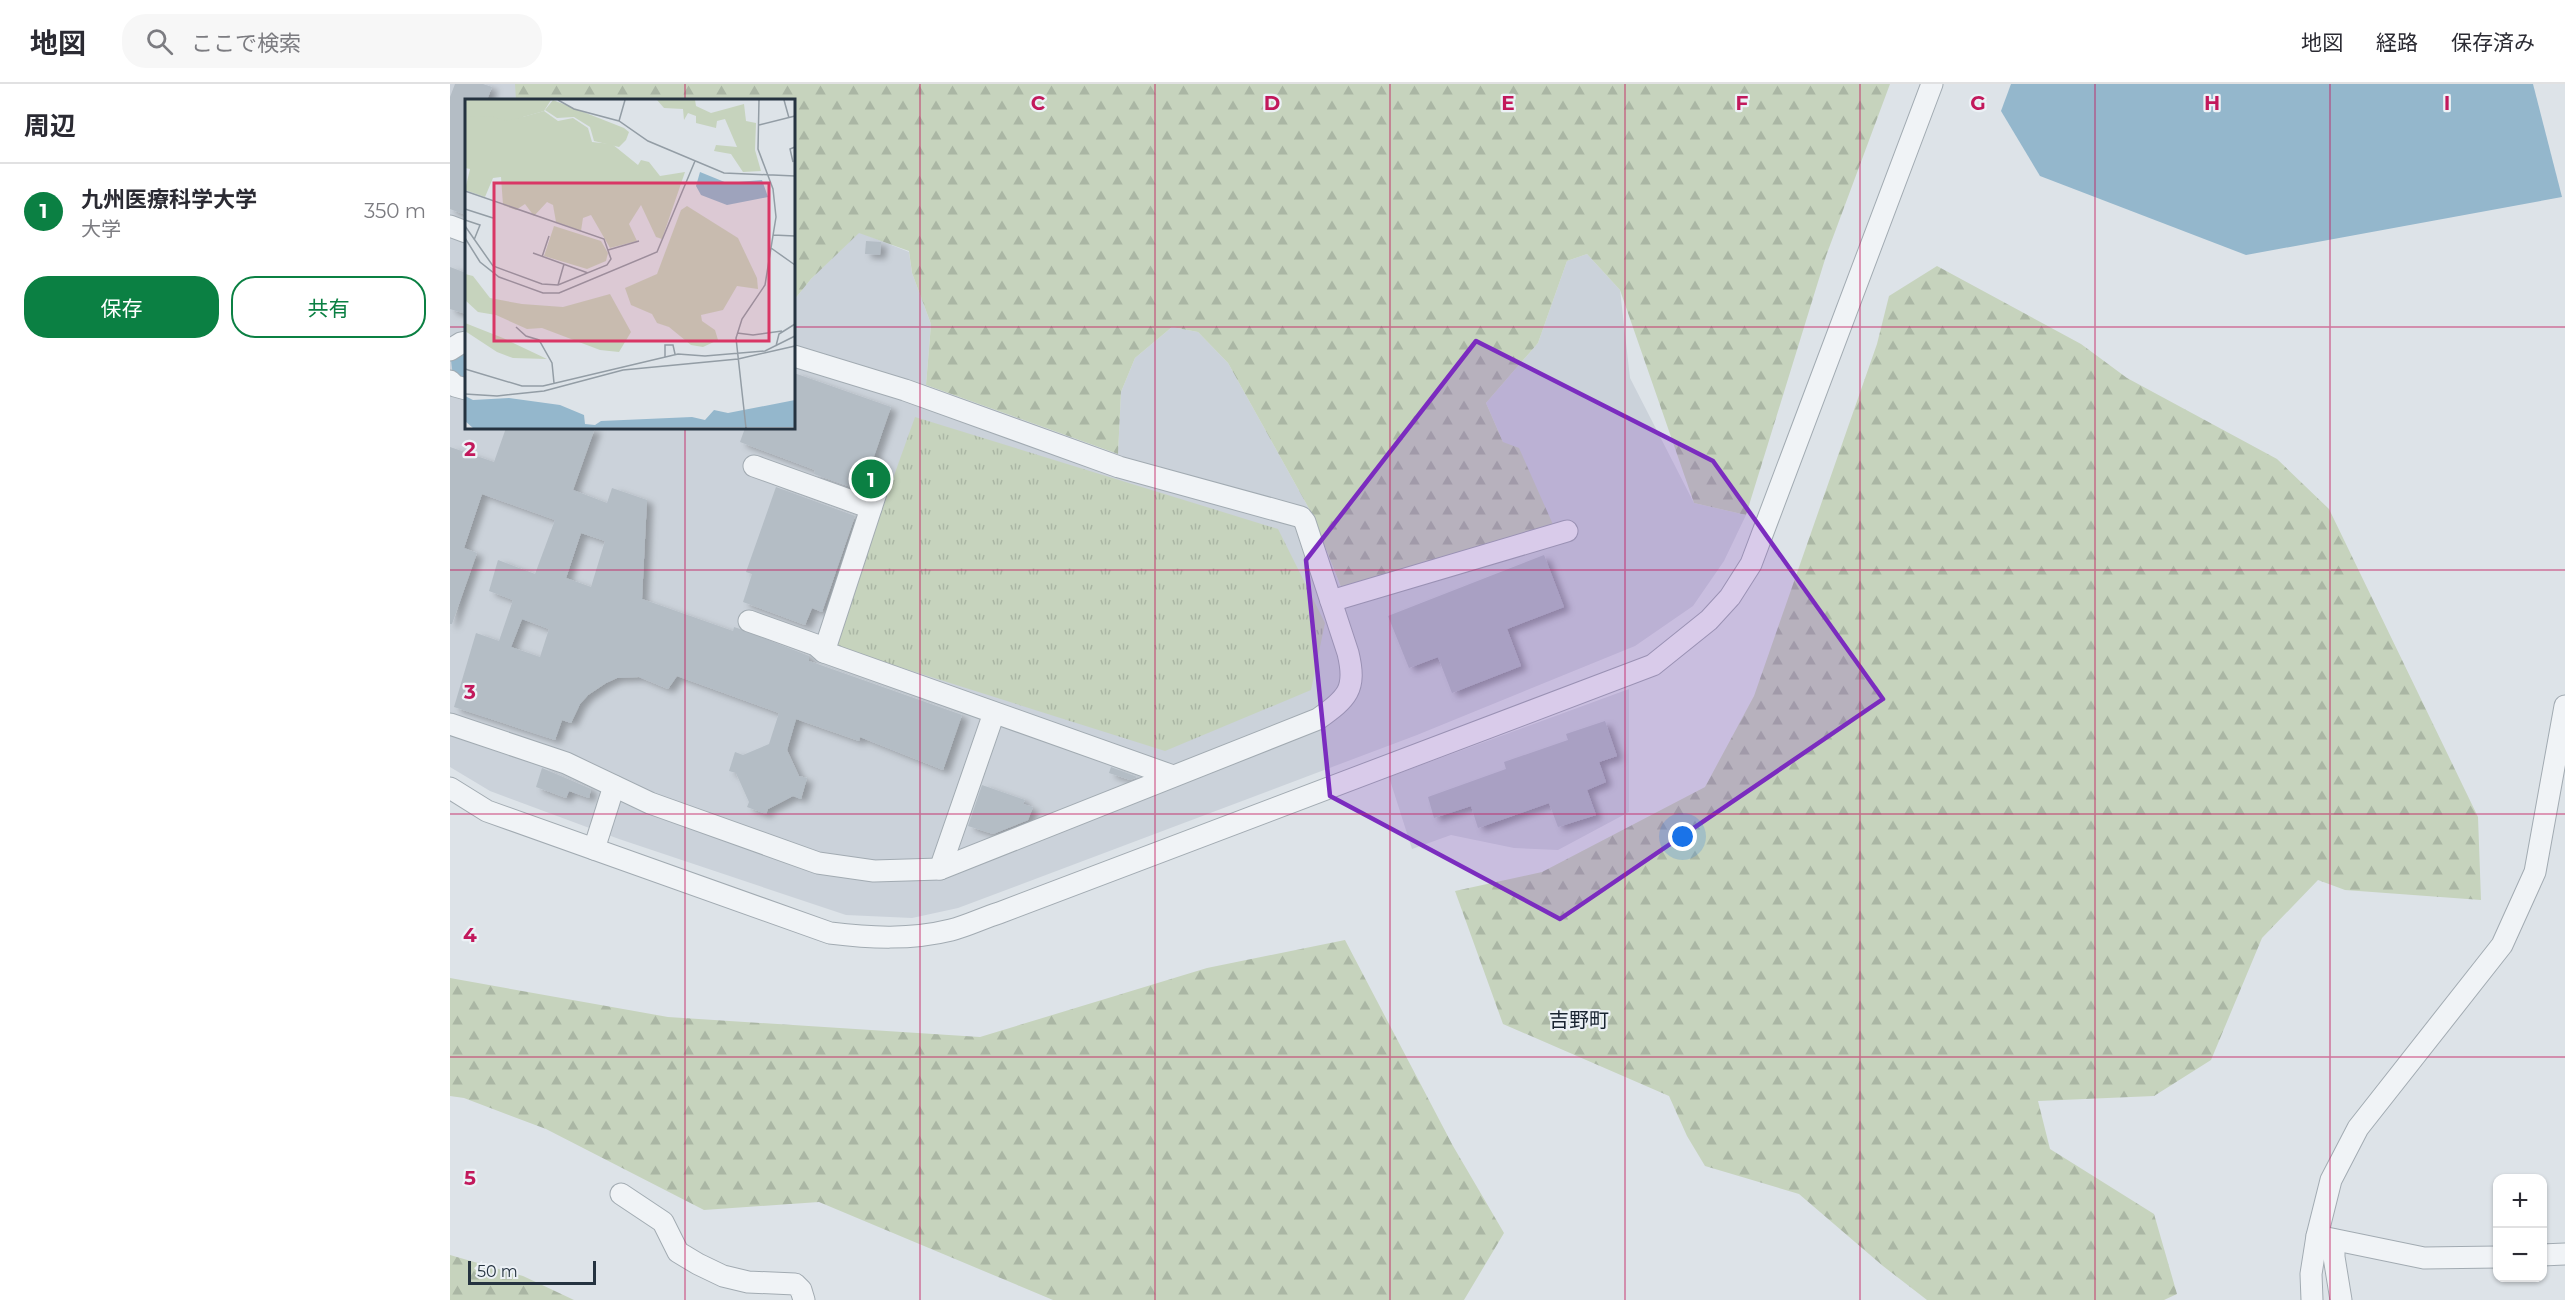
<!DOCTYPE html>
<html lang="ja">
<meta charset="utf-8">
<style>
:root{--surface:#fff;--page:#f7f7f7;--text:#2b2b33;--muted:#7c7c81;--line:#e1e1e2;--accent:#0b8043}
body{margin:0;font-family:Montserrat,"Noto Sans JP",sans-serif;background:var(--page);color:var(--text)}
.controls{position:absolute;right:18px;bottom:18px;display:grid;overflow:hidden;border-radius:12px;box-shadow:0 2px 4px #0004}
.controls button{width:54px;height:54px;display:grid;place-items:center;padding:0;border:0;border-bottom:2px solid var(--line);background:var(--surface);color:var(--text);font:30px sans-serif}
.scale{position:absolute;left:18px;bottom:15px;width:128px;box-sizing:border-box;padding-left:6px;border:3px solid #253340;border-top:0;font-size:16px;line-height:21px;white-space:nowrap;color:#253340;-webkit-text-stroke:4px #ecf1f6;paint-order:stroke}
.you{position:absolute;left:1233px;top:753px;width:21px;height:21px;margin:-15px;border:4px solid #fff;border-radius:50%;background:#1a73e8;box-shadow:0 0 0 9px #1a73e833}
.badge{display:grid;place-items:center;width:39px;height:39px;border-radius:50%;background:var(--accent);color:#fff;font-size:20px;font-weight:700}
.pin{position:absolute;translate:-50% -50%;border:3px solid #fff;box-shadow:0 2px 6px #0006}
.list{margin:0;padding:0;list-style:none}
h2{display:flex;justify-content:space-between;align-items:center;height:78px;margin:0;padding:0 24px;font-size:26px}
h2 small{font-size:20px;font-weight:400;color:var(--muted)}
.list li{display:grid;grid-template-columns:39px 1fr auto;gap:18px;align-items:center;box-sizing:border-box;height:96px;padding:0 24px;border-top:2px solid var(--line)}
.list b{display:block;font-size:22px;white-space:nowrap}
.list p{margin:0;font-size:20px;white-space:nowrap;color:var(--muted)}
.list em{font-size:20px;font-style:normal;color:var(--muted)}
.actions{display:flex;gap:12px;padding:18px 24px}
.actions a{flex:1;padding:14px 0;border:2px solid var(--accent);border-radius:24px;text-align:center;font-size:21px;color:var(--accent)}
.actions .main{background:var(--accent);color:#fff}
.icon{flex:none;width:33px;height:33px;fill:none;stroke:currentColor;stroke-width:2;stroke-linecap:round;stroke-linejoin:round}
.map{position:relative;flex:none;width:2115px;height:1216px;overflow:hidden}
header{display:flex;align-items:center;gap:36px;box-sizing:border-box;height:84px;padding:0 30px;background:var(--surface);border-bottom:2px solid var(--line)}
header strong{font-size:28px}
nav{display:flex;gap:33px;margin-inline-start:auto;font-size:21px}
.search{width:420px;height:54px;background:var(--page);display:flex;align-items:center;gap:15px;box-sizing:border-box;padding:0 21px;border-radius:24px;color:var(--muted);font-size:22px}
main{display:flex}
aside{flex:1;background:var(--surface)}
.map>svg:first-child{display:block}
.built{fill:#cbd2da}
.grass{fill:url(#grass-tufts)}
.forest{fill:url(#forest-firs)}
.water{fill:#94b7cc}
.building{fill:#b4bdc5;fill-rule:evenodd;filter:url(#shadow)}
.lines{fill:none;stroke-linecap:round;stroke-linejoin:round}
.minor-casing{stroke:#a2abb2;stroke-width:23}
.minor{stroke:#f0f3f6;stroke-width:21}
.marked{fill:#7b2cbf;fill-opacity:0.2;stroke:#7b2cbf;stroke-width:4.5;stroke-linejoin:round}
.grid{fill:none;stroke:#c2185b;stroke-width:1.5;stroke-opacity:0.55}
.labels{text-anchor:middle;stroke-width:4.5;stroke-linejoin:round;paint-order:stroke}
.quarter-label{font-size:20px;fill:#182330;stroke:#ecf1f6}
.inset-road{fill:none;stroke:#939da5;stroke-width:1.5}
.view{fill:#d93665;fill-opacity:0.15;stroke:#d93665;stroke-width:3}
.inset-edge{fill:none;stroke:#253340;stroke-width:3}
.grid-label{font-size:20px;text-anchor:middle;font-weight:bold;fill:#c2185b;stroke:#ecf1f6;stroke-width:4.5;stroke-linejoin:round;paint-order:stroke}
</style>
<header>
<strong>地図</strong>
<div class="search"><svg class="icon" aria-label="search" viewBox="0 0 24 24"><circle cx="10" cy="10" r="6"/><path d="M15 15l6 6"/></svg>ここで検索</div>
<nav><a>地図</a><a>経路</a><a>保存済み</a></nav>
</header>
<main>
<aside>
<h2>周辺<small></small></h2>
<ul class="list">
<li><span class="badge">1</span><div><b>九州医療科学大学</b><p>大学</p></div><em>350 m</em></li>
</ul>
<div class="actions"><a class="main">保存</a><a>共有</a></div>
</aside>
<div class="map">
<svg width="2115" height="1216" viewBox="0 0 2115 1216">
<defs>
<pattern id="grass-tufts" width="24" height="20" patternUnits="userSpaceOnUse" patternTransform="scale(1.5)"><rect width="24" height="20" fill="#c6d3bd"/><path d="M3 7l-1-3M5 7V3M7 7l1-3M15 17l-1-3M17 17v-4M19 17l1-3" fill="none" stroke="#aab6a4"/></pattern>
<pattern id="forest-firs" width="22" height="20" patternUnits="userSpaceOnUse" patternTransform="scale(1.5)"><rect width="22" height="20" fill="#c6d3bd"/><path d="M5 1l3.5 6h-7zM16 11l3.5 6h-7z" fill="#aab6a4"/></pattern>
<filter id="shadow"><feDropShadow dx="6" dy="4" stdDeviation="3" flood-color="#0004"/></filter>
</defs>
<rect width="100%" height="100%" fill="#dde3e8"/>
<!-- built -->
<g class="built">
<path d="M0 0H66L67 16H16V344H344V216L361 195 409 148 459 168 462 189 481 240 476 301 668 370 671 308 685 274 722 243 748 248 778 279 862 430 891 503 1053 358 1036 319 1088 259 1117 177 1137 170 1170 206 1180 294 1244 419 1296 431 1274 477 1243 522 1185 562 967 651 508 824 462 834 396 831 169 755 40 707 0 683Z"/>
<path d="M1179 605V728L1108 766 1064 764 1001 751 962 765 939 693Z"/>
</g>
<!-- grass -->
<path class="grass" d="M465 333 828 445 875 539 861 606 715 667 383 562Z"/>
<!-- forest -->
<g class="forest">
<path d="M65 0H1440L1376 172 1296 431 1244 419 1170 206 1137 170 1117 177 1088 259 1036 319 1053 358 1069 364 1105 445 891 503 862 430 778 279 748 248 722 243 685 274 671 308 668 370 476 301 481 240 462 189 459 167 409 149 361 195 344 216V16H66Z"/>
<path d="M1487 182 1631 260 1677 294 1827 375 1879 425 2028 733 2031 816 1895 806 1868 796 1812 854 1761 976 1704 1012 1588 1017 1600 1065 1704 1130 1727 1210 1714 1216H1477L1433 1182 1349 1110 1255 1082 1237 1052 1219 1012 1053 940 1005 807 1092 788 1255 703 1304 612 1427 260 1439 212Z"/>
<path d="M895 856 1003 1062 1054 1149 1014 1216H603L369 1118 254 1126 96 1045 14 1014 0 1012V894L218 933 530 953 757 884Z"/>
<path d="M0 1171 73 1192 124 1216H0Z"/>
</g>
<!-- water -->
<g class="water">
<path d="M1561 0H2083L2112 113 1796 171 1590 92 1551 27Z"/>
<path d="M16 266V299L3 292 1 276Z"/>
</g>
<!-- building -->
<g class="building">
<path d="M5 0H33L42 3 37 16H16V131L0 125V13Z"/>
<path d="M416 157 431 158 430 171 415 170Z"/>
<path d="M0 183 16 189V230L0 225Z"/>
<path d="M344 289 441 323 412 407 364 390 365 386 290 358 295 344H344Z"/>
<path d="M56 344H145L123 406 157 419 162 404 197 416 192 515 283 547 284 543 290 545 359 572V577L512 631 493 686 410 653 409 657 346 635 337 666 349 692 357 694 351 715 343 712 318 725 316 730 297 723 299 718 286 689 279 687 285 668 293 671 319 660 329 629 227 592 218 605 189 593 167 594 156 599 138 611 130 620 121 639 112 636 105 656 4 623 26 549 49 557 63 516 39 507 48 476 85 490 105 436 32 410 14 464 27 469 2 540H0V363L44 378ZM131 449 155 457 141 503 116 494ZM72 535 99 545 90 573 61 563Z"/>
<path d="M326 403 405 432 372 528 362 524 355 541 293 518 302 490 296 488Z"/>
<path d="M1094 471 1114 523 1057 545 1071 582 1002 609 988 573 959 584 938 532Z"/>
<path d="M1155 637 1167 672 1149 678 1156 698 1137 706 1146 731 1108 743 1099 719 1028 744 1021 722 984 734 978 713 1056 685 1054 678 1118 656 1116 650Z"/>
<path d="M661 683 687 693 680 696 659 689Z"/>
<path d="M92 684 141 705 139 714 119 707 116 714 86 703Z"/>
<path d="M532 701 575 716 573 720 583 723 578 736 543 750 518 742Z"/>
</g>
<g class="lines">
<defs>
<g id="minor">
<path d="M0 142 16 148"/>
<path d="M0 266 11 259 16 258"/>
<path d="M0 297 5 302 16 305"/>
<path d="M304 382 421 424"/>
<path d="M881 517 1117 447"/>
<path d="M299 537 366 561 374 568 723 692"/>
<path d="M374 568 426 409"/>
<path d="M0 640 116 679 200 719 368 779 424 787 490 785 868 635C897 614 907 606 898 569L855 438 851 433 669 383 455 306 344 272"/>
<path d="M0 704 37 727 380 849C420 854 461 856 501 846 517 842 533 834 549 829L1203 581 1259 536 1280 513 1301 480 1482 0"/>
<path d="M144 765 164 702"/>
<path d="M490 785 544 629"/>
<path d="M171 1110 213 1138 228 1168 248 1180 273 1192 298 1198 345 1200 351 1206 354 1216"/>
<path d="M1867 1152 1974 1174 2048 1173"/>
<path d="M1884 1156V1173L1891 1216"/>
<path d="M2092 1171 2115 1170"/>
<path d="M1862 1216 1861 1190 1867 1152 1881 1096 1908 1044 2052 861 2085 788 2115 622"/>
</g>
</defs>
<!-- minor casing -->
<use href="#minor" class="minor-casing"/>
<!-- minor -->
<use href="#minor" class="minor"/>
</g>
<!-- marked area -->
<path class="marked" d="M1026 257 1263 377 1433 615 1110 835 880 712 856 476Z"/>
<!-- grid -->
<path class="grid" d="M235 0V16M470 0V1216M705 0V1216M940 0V1216M1175 0V1216M1410 0V1216M1645 0V1216M1880 0V1216M0 243H16M344 243H2115M235 344V1216M0 486H2115M0 730H2115M0 973H2115"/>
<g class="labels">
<!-- quarter labels -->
<g class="quarter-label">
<text x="1129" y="943">吉野町</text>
</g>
</g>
<!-- overview -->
<g transform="translate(15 15)">
<rect width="330" height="330" fill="#dde3e8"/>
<path d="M0 1H86L79 12 58 18 0 60ZM88 1 159 29 164 33 161 41 154 48 129 42 125 28 109 18 92 19 80 11ZM192 1H230L231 7 246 14 279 5 281 22 291 24 290 51 296 72 278 73 266 55 249 52 251 46 272 48 260 20 252 22 251 29 231 24V17L223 14 219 21 218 10 199 9ZM89 127 136 142 143 154 141 162 122 170 79 157Z" fill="#c6d3bd"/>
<path d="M79 12 93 22 108 19 123 29 127 43 147 45 173 66 176 61 184 63 195 77 220 73 197 140 191 138 176 106 164 125 172 142 145 149 126 116 118 119 116 132 91 123 88 106 82 103 69 117 60 105 51 111 38 106 36 78 28 79 20 98 0 91 5 70 0 69V18L25 17 43 22ZM222 107 273 139 292 179 293 190 272 187 258 211 236 216 237 222 250 231 253 241 238 248 226 246 204 228 192 224 187 215 166 206 160 189 192 175 216 111ZM0 175 8 177 25 199 57 205 98 208 145 195 166 233 154 253 135 251 77 229 62 230 31 216 13 213 0 201ZM0 224 38 239 82 260 48 259 32 253 0 232Z" fill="#c6d3bd"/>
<path d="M235 73 262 84 297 81 303 98 262 106 236 96 231 87ZM0 297 8 301 44 299 95 306 119 316 120 325 130 326 136 322 227 318 240 321 249 311 263 314 330 301V328L8 329 0 322Z" fill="#94b7cc"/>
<path class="inset-road" d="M93 1 109 10 154 22 183 42 259 74 330 77M319 1 324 19M154 22 160 1M294 26 330 17M328 63 325 50 330 48M0 92 139 140 146 160 142 166 93 186 77 185 28 167 0 127M0 110 28 119M0 121 15 126 9 141M308 136 330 137M0 139 15 163 34 178 78 194H94L192 153 230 62M306 149 330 166M143 151 174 142M68 154 123 174M77 158 84 137M93 186 99 165M51 228 61 237 74 241 87 264 89 284M272 234 288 236 317 232M311 247 314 235 330 225M200 258V246H208L210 255M0 270 57 287H78L213 255 240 257 300 252 330 237M0 295 32 297 79 292 158 271 273 260 330 247M281 329 271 239 277 220 300 186 311 118 308 90 293 50 294 1"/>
<path class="view" d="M29 84H304V242H29Z"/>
<rect width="330" height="330" class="inset-edge"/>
</g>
<g class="grid-label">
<text x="588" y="26">C</text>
<text x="822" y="26">D</text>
<text x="1058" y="26">E</text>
<text x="1292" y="26">F</text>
<text x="1528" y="26">G</text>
<text x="1762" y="26">H</text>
<text x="1997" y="26">I</text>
<text x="20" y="372">2</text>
<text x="20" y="615">3</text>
<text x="20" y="858">4</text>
<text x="20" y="1101">5</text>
</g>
</svg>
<div class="controls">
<button>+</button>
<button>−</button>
</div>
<div class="scale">50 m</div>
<div class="you"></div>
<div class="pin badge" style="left:421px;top:395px">1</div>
</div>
</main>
